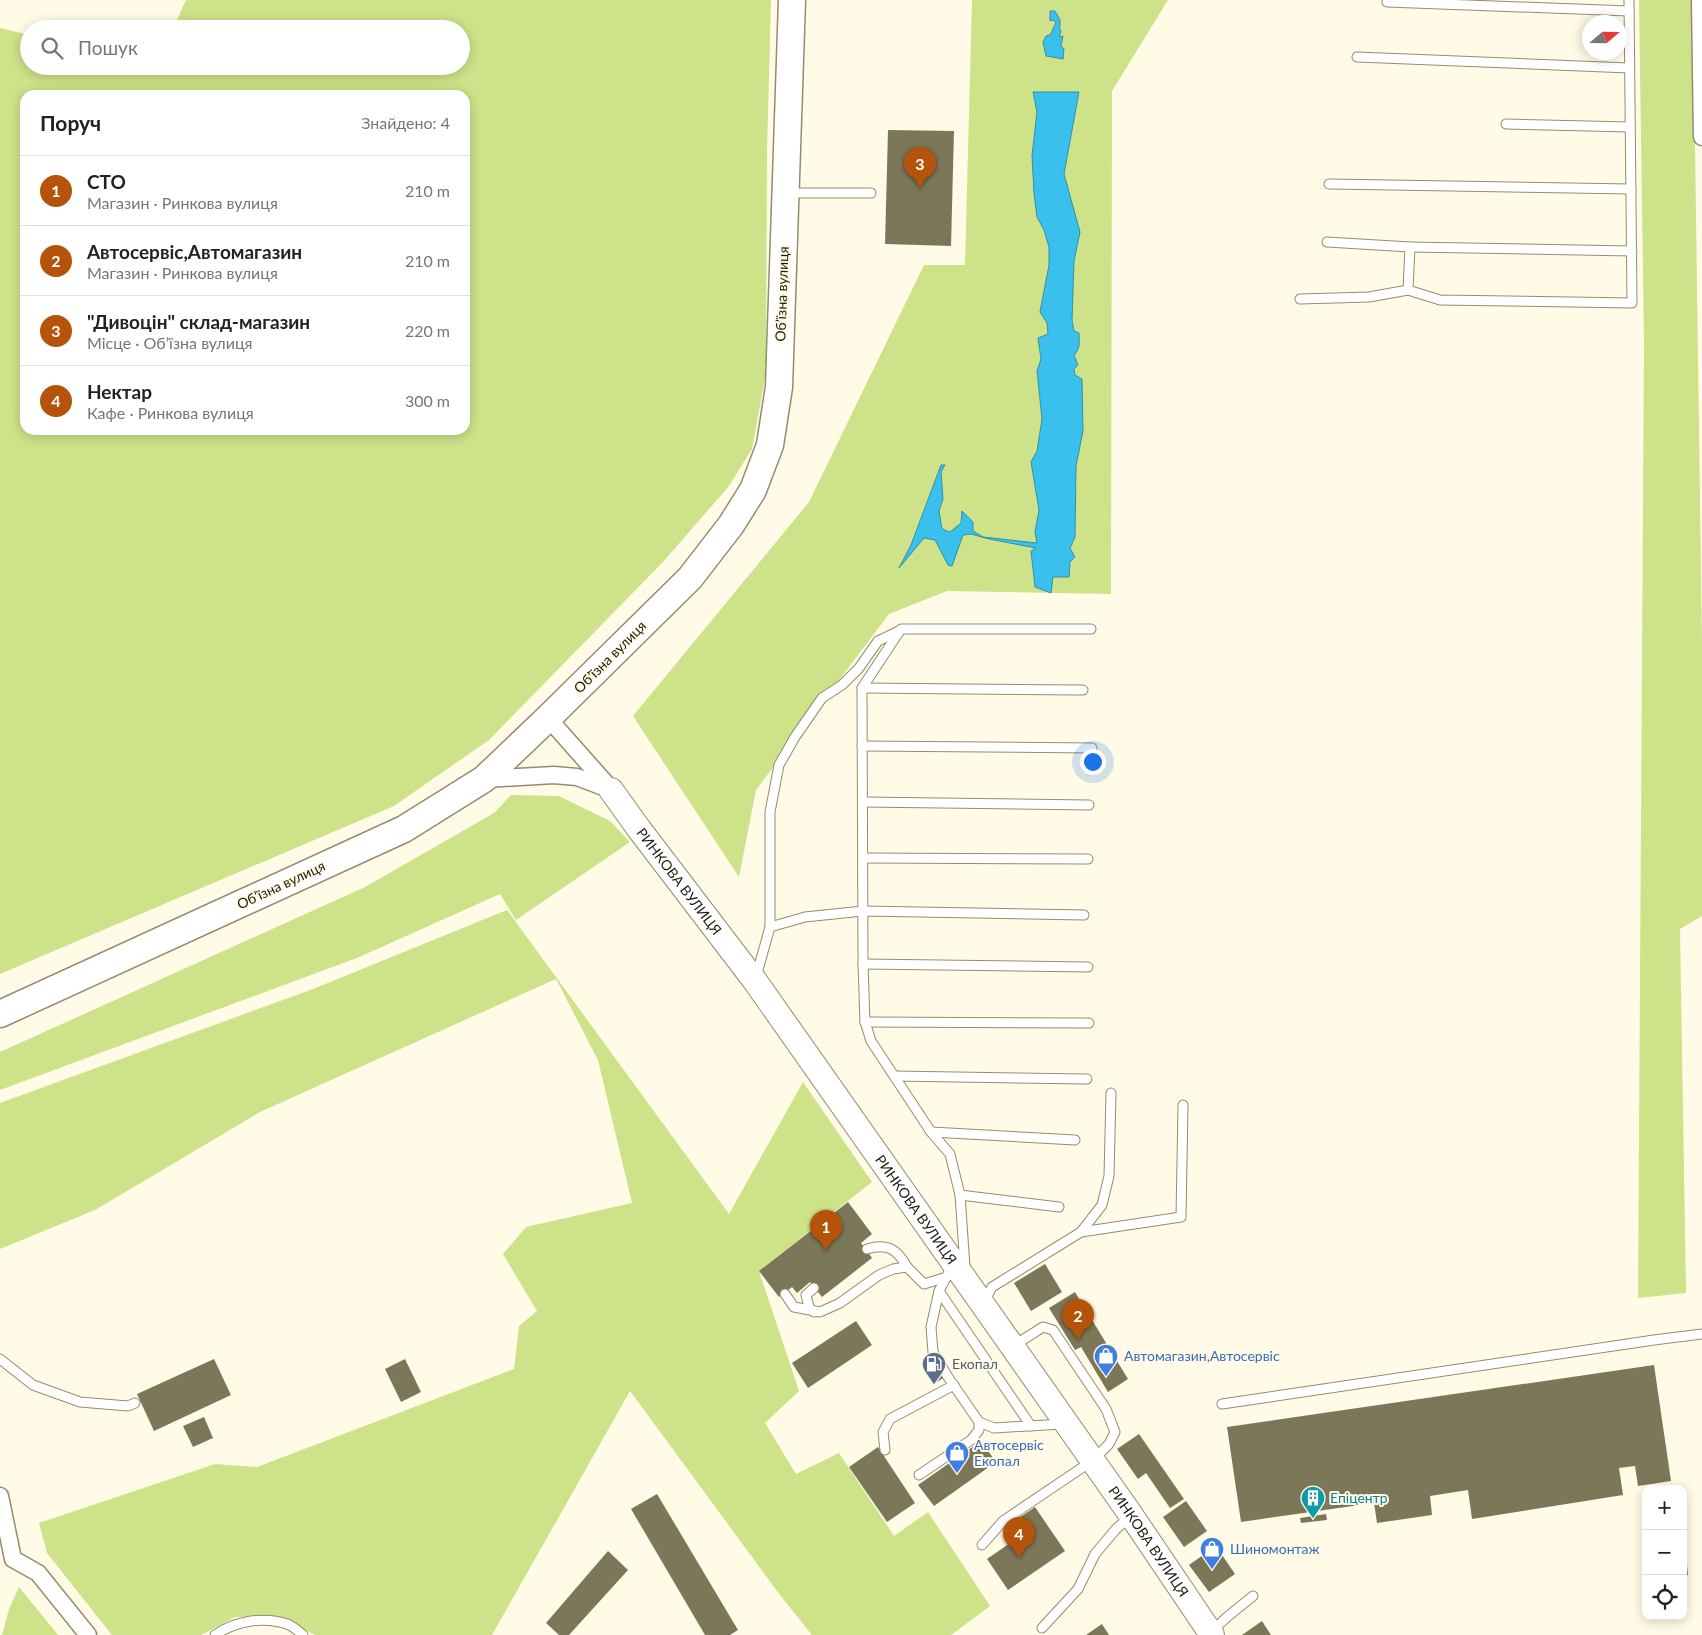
<!DOCTYPE html>
<html lang="uk">
<meta charset="utf-8">
<style>
:root{--surface:#fff;--page:#f2f2f2;--text:#222;--muted:#767676;--line:#e0e0e0;--accent:#b45309}
body{margin:0;font-family:Lato,sans-serif;background:var(--page);color:var(--text)}
.controls{position:absolute;right:15px;bottom:15px;display:grid;overflow:hidden;border-radius:10px;box-shadow:0 2px 12px #0003}
.controls button{width:45px;height:45px;display:grid;place-items:center;padding:0;border:0;border-bottom:1px solid var(--line);background:var(--surface);color:var(--text);font:25px sans-serif}
.compass{position:absolute;left:1582px;top:15px;width:45px;height:45px;border-radius:50%;background:var(--surface);box-shadow:0 2px 12px #0003;rotate:70deg}
.you{position:absolute;left:1092px;top:761px;width:18px;height:18px;margin:-12px;border:4px solid #fff;border-radius:50%;background:#1a73e8;box-shadow:0 0 0 8px #1a73e833}
.badge{display:grid;place-items:center;width:32px;height:32px;border-radius:50%;background:var(--accent);color:#fff;font-size:16px;font-weight:700}
.pin{position:absolute;translate:-50% -41px;filter:drop-shadow(0 1px 2px #0008)}
.pin::after{content:'';position:absolute;top:26px;width:18px;height:15px;background:inherit;clip-path:polygon(0 0,100% 0,50% 100%)}
.list{margin:0;padding:0;list-style:none}
h2{display:flex;justify-content:space-between;align-items:center;height:65px;margin:0;padding:0 20px;font-size:21px}
h2 small{font-size:16px;font-weight:400;color:var(--muted)}
.list li{display:grid;grid-template-columns:32px 1fr auto;gap:15px;align-items:center;box-sizing:border-box;height:70px;padding:0 20px;border-top:1px solid var(--line)}
.list b{display:block;font-size:19px;white-space:nowrap}
.list p{margin:0;font-size:16px;white-space:nowrap;color:var(--muted)}
.list em{font-size:16px;font-style:normal;color:var(--muted)}
.icon{flex:none;width:28px;height:28px;fill:none;stroke:currentColor;stroke-width:2;stroke-linecap:round;stroke-linejoin:round}
.map{position:relative;flex:none;width:1702px;height:1635px;overflow:hidden}
.search{position:absolute;background:var(--surface);box-shadow:0 2px 12px #0003;left:20px;top:20px;width:450px;height:55px;display:flex;align-items:center;gap:12px;box-sizing:border-box;padding:0 18px;border-radius:28px;color:var(--muted);font-size:19px}
.panel{position:absolute;background:var(--surface);box-shadow:0 2px 12px #0003;left:20px;top:90px;width:450px;height:345px;border-radius:15px}
.map>svg:first-child{display:block}
.green{fill:#cde289;fill-rule:evenodd}
.water{fill:#3ac0ed;stroke:#328fab}
.building{fill:#7d7759}
.lines{fill:none;stroke-linecap:round;stroke-linejoin:round}
.service-casing{stroke:#938d6e;stroke-width:11}
.minor-casing{stroke:#938d6e;stroke-width:19}
.secondary-casing{stroke:#938d6e;stroke-width:26}
.primary-casing{stroke:#938d6e;stroke-width:29}
.service{stroke:#fff;stroke-width:9}
.minor{stroke:#fff;stroke-width:16}
.secondary{stroke:#fff;stroke-width:24}
.primary{stroke:#fff;stroke-width:26}
.labels{text-anchor:middle;stroke-width:4;stroke-linejoin:round;paint-order:stroke}
.street-label{font-size:14px;fill:#1e1c10;stroke:#fffbe7}
.shop-label{font-size:14px;fill:#366cbe;stroke:#fffbe7;text-anchor:start}
.service-label{font-size:14px;fill:#4e5e75;stroke:#fffbe7;text-anchor:start}
.culture-label{font-size:14px;fill:#0d838f;stroke:#fffbe7;text-anchor:start}
</style>
<div class="map">
<svg width="1702" height="1635" viewBox="0 0 1702 1635">
<rect width="100%" height="100%" fill="#fffbe7"/>
<!-- green -->
<g class="green">
<path d="M186 0H771L767 150 766 373 752 449 729 486 663 562 489 740 394 806 0 974V28L29 35V66H461V29H161L176 22ZM25 95H465V430H25Z"/>
<path d="M972 0H1168L1112 91 1111 594 947 591 889 614 756 790 739 877 633 716 809 502 924 265H965Z"/>
<path d="M1639 0H1693L1702 646V916L1680 929 1686 1293 1638 1298 1644 343Z"/>
<path d="M511 795 559 796 610 821 630 842 516 920 500 894 357 958 0 1090V1052L365 887 494 813Z"/>
<path d="M507 910 729 1214 803 1082 872 1182 759 1271 799 1391 765 1423 796 1474 839 1453 894 1536 928 1512 990 1606 951 1635H812L780 1595 630 1391 492 1635H315L276 1616 235 1617 201 1635H112L47 1553 39 1523 215 1464 257 1467 514 1369 519 1326 537 1311 503 1254 526 1227 632 1203 598 1060 556 979 260 1112 95 1210 0 1249V1103L313 989Z"/>
<path d="M19 1587 58 1635H2L9 1609Z"/>
</g>
<!-- water -->
<g class="water">
<path d="M1050 11H1055L1060 20V27L1059 28 1061 31 1059 37 1063 36 1061 46 1064 49 1063 59 1046 56 1043 42 1046 36 1050 35C1053 31 1053 27 1056 23L1053 20 1050 21Z"/>
<path d="M1033 92H1079L1064 174 1080 232 1074 261 1072 320 1074 331 1079 333C1079 342 1081 348 1074 355L1078 365 1074 369 1075 375 1082 379 1083 431 1076 466 1075 537 1070 548 1075 557 1070 562 1069 577H1053L1051 593 1035 587 1031 551 1036 548 989 539 971 534 963 535 952 566 948 565 935 540 924 538 899 568 911 545 941 465H945L941 472 943 499 939 511 942 529 950 532 961 523 962 511 973 522V531L983 537 1037 543 1035 532 1039 510 1031 462 1037 451 1042 419 1037 371 1041 359 1038 338 1048 334 1047 323 1040 312 1049 265V247L1044 230 1037 217 1034 193 1032 156 1037 112Z"/>
</g>
<!-- building -->
<g class="building">
<path d="M888 130 954 131 951 246 885 244Z"/>
<path d="M848 1202 872 1234 861 1243 872 1258 822 1297 810 1282 797 1293 792 1287 779 1297 759 1271Z"/>
<path d="M1045 1264 1062 1292 1031 1311 1014 1283Z"/>
<path d="M1075 1292 1128 1379 1108 1392 1081 1347 1075 1350 1049 1308Z"/>
<path d="M856 1321 872 1345 808 1388 792 1363Z"/>
<path d="M214 1359 231 1395 154 1431 137 1394Z"/>
<path d="M405 1359 421 1392 401 1402 385 1369Z"/>
<path d="M1654 1365 1671 1481 1638 1486 1635 1466 1619 1468 1623 1495 1472 1519 1468 1490 1430 1496 1432 1515 1377 1523 1374 1503 1241 1522 1227 1427Z"/>
<path d="M936 1366 943 1378 933 1385 926 1373Z"/>
<path d="M204 1417 213 1438 193 1447 183 1426Z"/>
<path d="M1139 1434 1184 1499 1170 1508 1146 1473 1138 1479 1117 1449Z"/>
<path d="M981 1441 996 1462 934 1506 918 1485Z"/>
<path d="M878 1447 915 1503 887 1522 849 1467Z"/>
<path d="M657 1494 738 1630 730 1635H705L631 1509Z"/>
<path d="M1186 1501 1207 1531 1184 1547 1163 1517Z"/>
<path d="M1035 1507 1065 1551 1008 1590 987 1559 1023 1534 1014 1521Z"/>
<path d="M1326 1514 1327 1520 1301 1523 1300 1518Z"/>
<path d="M1216 1546 1235 1574 1209 1592 1189 1565Z"/>
<path d="M608 1551 628 1570 569 1635H559L546 1623Z"/>
<path d="M1683 1555H1686L1688 1575 1683 1576Z"/>
<path d="M1262 1621 1271 1635H1242Z"/>
<path d="M1102 1624 1109 1635H1086Z"/>
</g>
<g class="lines">
<defs>
<g id="service">
<path d="M1387 2 1629 11"/>
<path d="M1357 57 1629 68"/>
<path d="M1506 124 1630 127"/>
<path d="M1329 184 1631 189"/>
<path d="M788 193H871"/>
<path d="M1327 242 1410 247 1408 290 1440 300 1632 303 1629 0"/>
<path d="M1410 247 1632 251"/>
<path d="M1300 299 1369 297 1408 290"/>
<path d="M862 688 1083 690"/>
<path d="M862 746 1092 748"/>
<path d="M863 802 1089 805"/>
<path d="M863 858 1088 859"/>
<path d="M770 927V812L779 765 795 737 822 698 842 685 859 668 878 641 899 631"/>
<path d="M863 964 1088 967"/>
<path d="M756 977 770 927 805 917 863 911 1084 915"/>
<path d="M865 1022 1089 1023"/>
<path d="M894 1076 1087 1079"/>
<path d="M931 1132 1075 1140"/>
<path d="M960 1195 1059 1207"/>
<path d="M1081 1232 1181 1217 1183 1105"/>
<path d="M867 1249C888 1243 897 1249 907 1267"/>
<path d="M952 1266 939 1291 931 1327 933 1352 948 1377 979 1422 994 1428 1063 1424"/>
<path d="M965 1267 960 1195 950 1154 931 1132 871 1041 865 1022 863 964 862 688 901 629H1091"/>
<path d="M814 1288 806 1295 809 1307 814 1312"/>
<path d="M939 1291 1031 1426"/>
<path d="M785 1294 794 1307 820 1312 840 1303 879 1275 893 1269 907 1267 924 1284 947 1277"/>
<path d="M984 1302 992 1287 1081 1232 1102 1205 1109 1176 1111 1093"/>
<path d="M0 1359 33 1385 80 1402 128 1406 135 1403"/>
<path d="M1222 1404 1654 1340 1702 1334"/>
<path d="M885 1450 883 1432 890 1419 954 1385"/>
<path d="M919 1475 971 1440 979 1430V1422"/>
<path d="M982 1545 1003 1521 1092 1461 1109 1444 1115 1432 1106 1409 1053 1330 1043 1327 1013 1346"/>
<path d="M1042 1628 1078 1589 1095 1554 1116 1529 1131 1516"/>
<path d="M1211 1632 1227 1617 1253 1596"/>
<path d="M215 1635C235 1621 264 1616 287 1624 293 1626 298 1631 303 1635"/>
</g>
<g id="minor">
<path d="M1700 0 1702 137"/>
<path d="M548 718 610 788"/>
<path d="M484 779 554 775 577 777 611 790"/>
<path d="M0 1496 13 1559 38 1573 88 1635"/>
</g>
<g id="secondary">
<path id="s1" d="M611 790 639 829 755 981 1131 1515 1212 1635"/>
</g>
<path id="primary" d="M0 1014 404 829 484 779 548 718 690 578 731 525 753 490 770 445 779 387 792 0"/>
</defs>
<!-- service casing -->
<use href="#service" class="service-casing"/>
<!-- minor casing -->
<use href="#minor" class="minor-casing"/>
<!-- secondary casing -->
<use href="#secondary" class="secondary-casing"/>
<!-- primary casing -->
<use href="#primary" class="primary-casing"/>
<!-- service -->
<use href="#service" class="service"/>
<!-- minor -->
<use href="#minor" class="minor"/>
<!-- secondary -->
<use href="#secondary" class="secondary"/>
<!-- primary -->
<use href="#primary" class="primary"/>
</g>
<!-- icons -->
<defs>
<symbol id="shop-pin" viewBox="-11 -11 22 30"><path d="M0 17L-7.5 6A9.5 9.5 0 1 1 7.5 6Z" fill="#3f7fe0" stroke="#fffbe7"/><path d="M-5-2.5h2.3a2.7 3.5 0 0 1 5.4 0H5L5.5 6h-11ZM-1.5-2.5h3a1.5 2.3 0 0 0-3 0Z" fill="#fff"/></symbol>
<symbol id="fuel-pin" viewBox="-11 -11 22 30"><path d="M0 17L-7.5 6A9.5 9.5 0 1 1 7.5 6Z" fill="#5c6f8a" stroke="#fffbe7"/><path d="M-5.5-6h7V0h2V4h1.3V-2.5L3-4.5l.8-.8L6-3V5H2.5V1h-1V6h-7ZM-4.2-4.7v3.2H.2V-4.7Z" fill="#fff"/></symbol>
<symbol id="building-pin" viewBox="-11 -11 22 30"><path d="M0 17L-7.5 6A9.5 9.5 0 1 1 7.5 6Z" fill="#0f9aa8" stroke="#fffbe7"/><path d="M-4-6H4V6H1V3H-1V6H-4ZM-2.5-4.3h1.7v1.8h-1.7ZM.8-4.3h1.7v1.8H.8ZM-2.5-1h1.7V.8h-1.7ZM.8-1h1.7V.8H.8Z" fill="#fff"/></symbol>
</defs>
<g fill-rule="evenodd">
<use href="#shop-pin" x="1092" y="1342" width="28" height="38"/>
<use href="#fuel-pin" x="920" y="1350" width="28" height="38"/>
<use href="#shop-pin" x="943" y="1439" width="28" height="38"/>
<use href="#building-pin" x="1299" y="1484" width="28" height="38"/>
<use href="#shop-pin" x="1198" y="1535" width="28" height="38"/>
</g>
<g class="labels">
<!-- street labels -->
<g class="street-label">
<text transform="translate(782 294) rotate(-88)" y="5">Обʼїзна вулиця</text>
<text transform="translate(610 657) rotate(-45)" y="5">Обʼїзна вулиця</text>
<text dy="5" stroke="none"><textPath href="#s1" startOffset="114">РИНКОВА ВУЛИЦЯ</textPath></text>
<text transform="translate(281 885) rotate(-25)" y="5">Обʼїзна вулиця</text>
<text dy="5" stroke="none"><textPath href="#s1" startOffset="519">РИНКОВА ВУЛИЦЯ</textPath></text>
<text dy="5" stroke="none"><textPath href="#s1" startOffset="924">РИНКОВА ВУЛИЦЯ</textPath></text>
</g>
<!-- shop labels -->
<g class="shop-label">
<text x="1124" y="1361">Автомагазин,Автосервіс</text>
<text x="974" y="1450">Автосервіс<tspan x="974" dy="16">Екопал</tspan></text>
<text x="1230" y="1554">Шиномонтаж</text>
</g>
<!-- service labels -->
<g class="service-label">
<text x="952" y="1369">Екопал</text>
</g>
<!-- culture labels -->
<g class="culture-label">
<text x="1330" y="1503">Епіцентр</text>
</g>
</g>
</svg>
<div class="controls">
<button>+</button>
<button>−</button>
<button><svg class="icon" aria-label="locate" viewBox="0 0 24 24"><circle cx="12" cy="12" r="6"/><path d="M12 2v4M12 18v4M2 12h4M18 12h4"/></svg></button>
</div>
<svg class="compass" viewBox="-18 -18 36 36"><path d="M0-13l5 13h-10z" fill="#e53935"/><path d="M0 13l5-13h-10z" fill="#767676"/></svg>
<div class="you"></div>
<div class="pin badge" style="left:826px;top:1251px">1</div>
<div class="pin badge" style="left:1078px;top:1340px">2</div>
<div class="pin badge" style="left:920px;top:188px">3</div>
<div class="pin badge" style="left:1019px;top:1558px">4</div>
<div class="search"><svg class="icon" aria-label="search" viewBox="0 0 24 24"><circle cx="10" cy="10" r="6"/><path d="M15 15l6 6"/></svg>Пошук</div>
<section class="panel">
<h2>Поруч<small>Знайдено: 4</small></h2>
<ul class="list">
<li><span class="badge">1</span><div><b>СТО</b><p>Магазин · Ринкова вулиця</p></div><em>210 m</em></li>
<li><span class="badge">2</span><div><b>Автосервіс,Автомагазин</b><p>Магазин · Ринкова вулиця</p></div><em>210 m</em></li>
<li><span class="badge">3</span><div><b>&quot;Дивоцін&quot; склад-магазин</b><p>Місце · Обʼїзна вулиця</p></div><em>220 m</em></li>
<li><span class="badge">4</span><div><b>Нектар</b><p>Кафе · Ринкова вулиця</p></div><em>300 m</em></li>
</ul>
</section>
</div>
